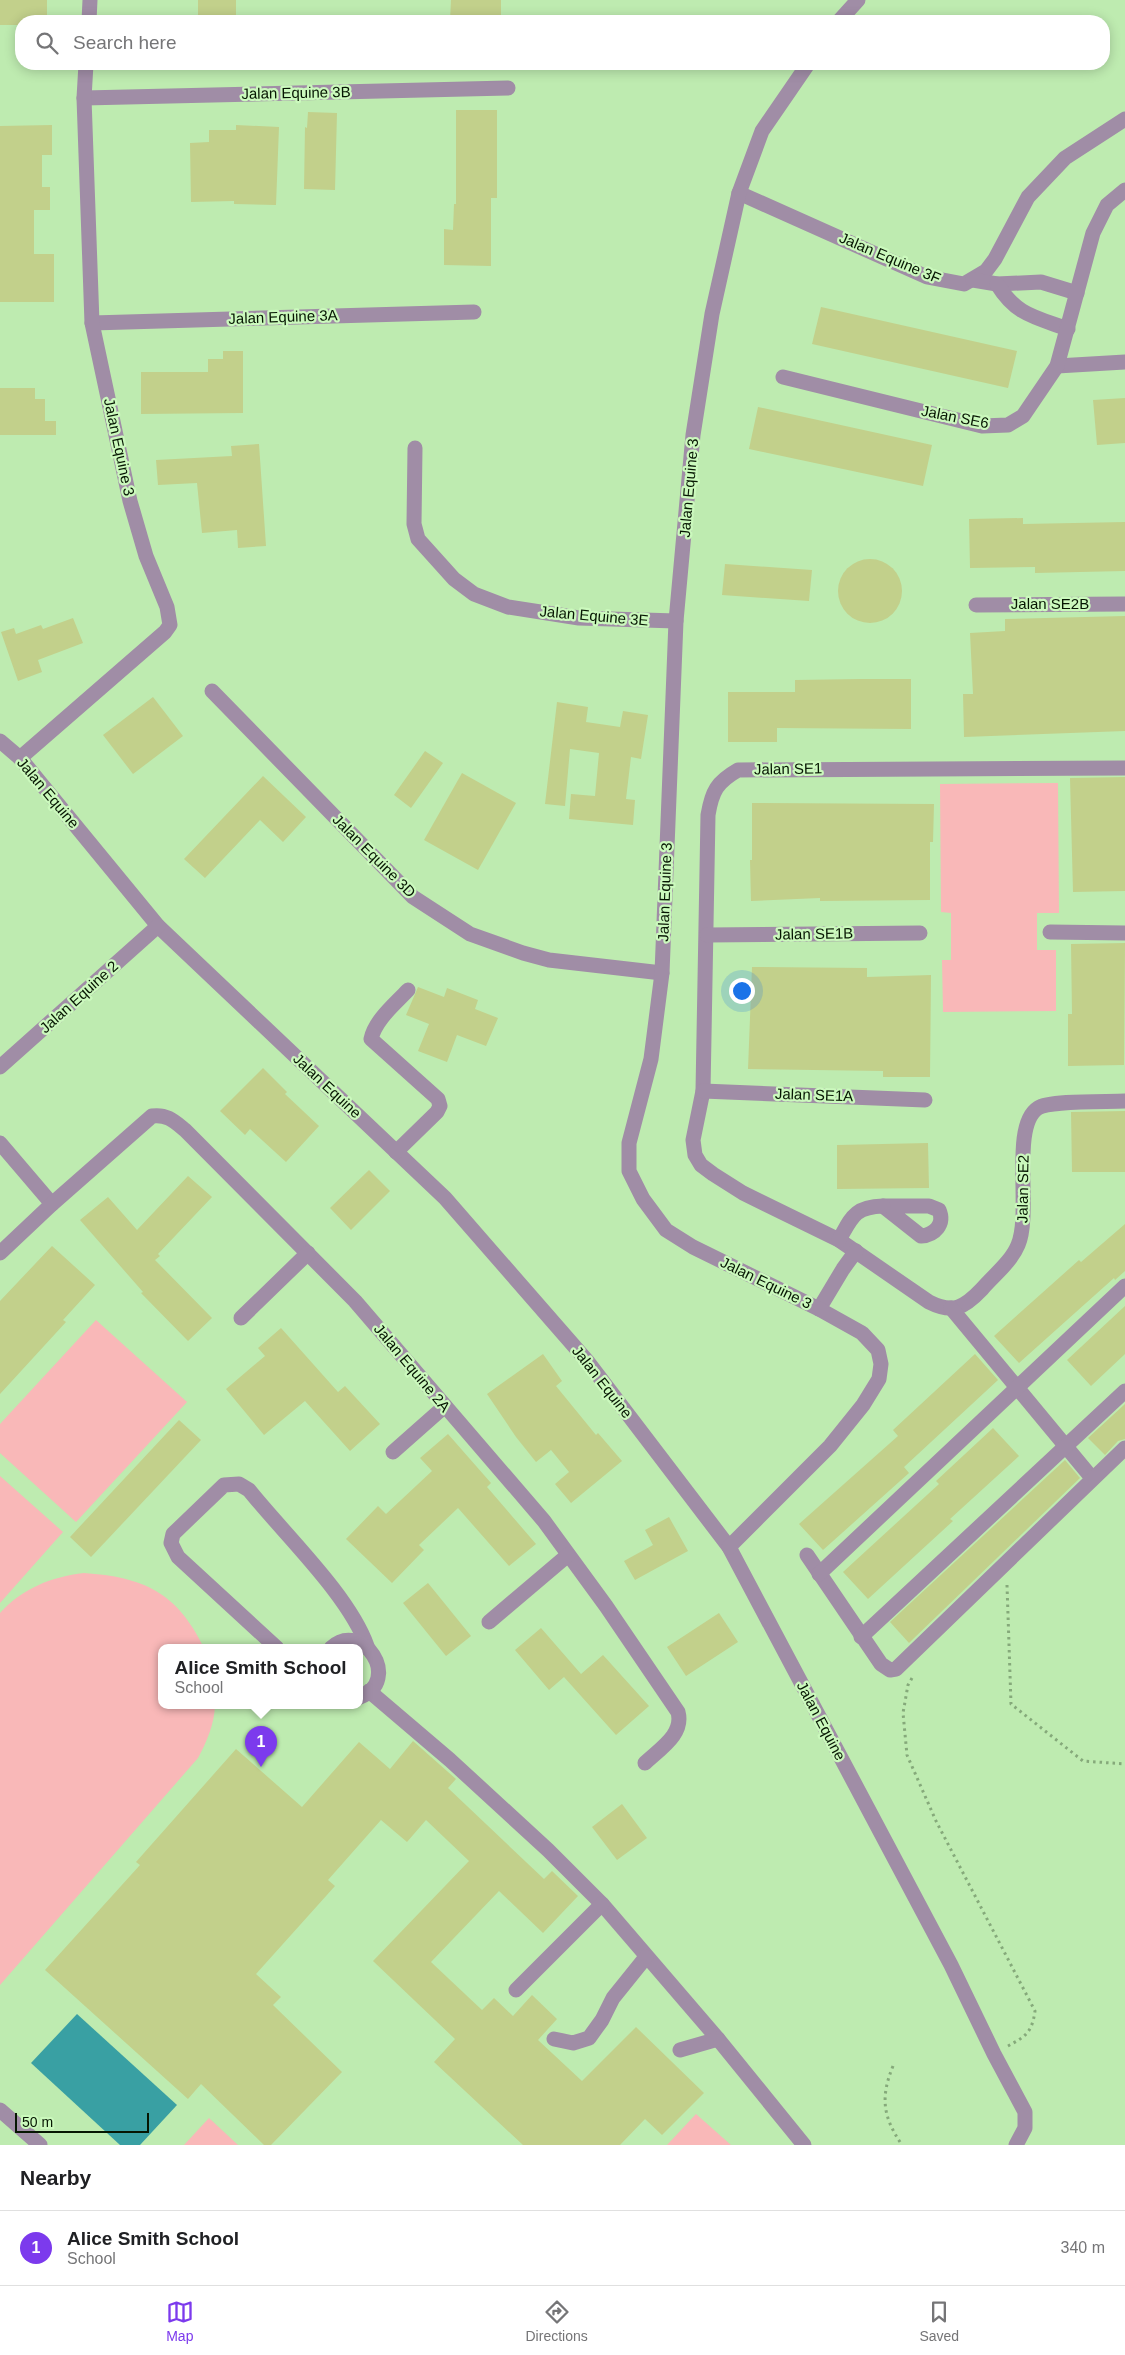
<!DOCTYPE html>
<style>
:root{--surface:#fff;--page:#f6f6f6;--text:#202124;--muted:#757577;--line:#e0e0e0;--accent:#7c3aed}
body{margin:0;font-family:Arial,sans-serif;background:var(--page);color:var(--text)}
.scale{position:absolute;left:15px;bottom:12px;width:134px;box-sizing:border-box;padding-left:5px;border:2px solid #061602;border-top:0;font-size:14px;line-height:18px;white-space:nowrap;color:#061602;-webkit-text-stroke:4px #cbf9bd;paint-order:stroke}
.you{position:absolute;left:741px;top:990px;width:18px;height:18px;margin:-12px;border:4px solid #fff;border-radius:50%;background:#1a73e8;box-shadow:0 0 0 8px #1a73e833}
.badge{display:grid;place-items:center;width:32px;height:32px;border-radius:50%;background:var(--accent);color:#fff;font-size:16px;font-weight:700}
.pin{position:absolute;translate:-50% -41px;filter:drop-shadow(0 1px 2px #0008)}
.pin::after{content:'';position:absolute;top:26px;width:18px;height:15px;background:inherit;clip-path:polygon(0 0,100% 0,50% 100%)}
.popup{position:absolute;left:158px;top:1644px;width:205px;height:65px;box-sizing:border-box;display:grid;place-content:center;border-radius:10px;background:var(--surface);filter:drop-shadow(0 1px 4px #0005);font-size:16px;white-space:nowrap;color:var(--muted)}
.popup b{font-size:19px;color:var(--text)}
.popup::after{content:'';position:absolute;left:50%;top:100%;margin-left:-10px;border:10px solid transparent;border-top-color:var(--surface)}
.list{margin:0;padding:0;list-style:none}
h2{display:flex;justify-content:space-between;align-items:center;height:65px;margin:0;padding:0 20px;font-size:21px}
h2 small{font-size:16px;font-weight:400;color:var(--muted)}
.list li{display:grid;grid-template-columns:32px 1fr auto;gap:15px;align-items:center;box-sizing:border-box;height:75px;padding:0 20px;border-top:1px solid var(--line)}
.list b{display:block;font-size:19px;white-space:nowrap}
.list p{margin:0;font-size:16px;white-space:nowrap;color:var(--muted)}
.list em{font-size:16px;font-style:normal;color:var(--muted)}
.icon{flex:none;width:28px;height:28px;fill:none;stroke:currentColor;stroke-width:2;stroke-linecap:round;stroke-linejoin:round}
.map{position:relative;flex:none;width:1125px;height:2145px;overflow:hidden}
.search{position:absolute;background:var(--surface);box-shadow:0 2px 12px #0003;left:15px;right:15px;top:15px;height:55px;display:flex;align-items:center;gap:12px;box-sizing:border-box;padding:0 18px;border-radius:20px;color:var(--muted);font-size:19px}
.sheet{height:140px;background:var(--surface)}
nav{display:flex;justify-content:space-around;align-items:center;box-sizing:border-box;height:70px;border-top:1px solid var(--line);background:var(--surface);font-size:14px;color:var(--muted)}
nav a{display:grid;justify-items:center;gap:2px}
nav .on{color:var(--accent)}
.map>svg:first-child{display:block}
.green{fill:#f9b8b8}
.water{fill:#39a0a3}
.building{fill:#c2d08b}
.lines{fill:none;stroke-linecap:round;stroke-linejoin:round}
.path{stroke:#85a97a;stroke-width:3;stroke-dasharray:2.5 4;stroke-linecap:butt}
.minor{stroke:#a08da6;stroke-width:15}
.labels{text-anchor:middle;stroke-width:4.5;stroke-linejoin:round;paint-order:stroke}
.street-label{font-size:15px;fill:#061602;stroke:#cbf9bd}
</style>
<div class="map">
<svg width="1125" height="2145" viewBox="0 0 1125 2145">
<rect width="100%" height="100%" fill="#beebb0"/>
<!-- green -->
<g class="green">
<path d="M1058 783 1059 913H1037V950H1056V1011L943 1012 942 960H951V913L941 912 940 784Z"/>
<path d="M96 1320 187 1402 76 1522 0 1453V1424Z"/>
<path d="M0 1476 63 1532 0 1603Z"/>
<path d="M84 1573C143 1577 177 1592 204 1648H162V1706H215C214 1725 207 1741 198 1758L0 1985V1613C23 1588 51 1577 84 1573Z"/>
<path d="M696 2114 731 2145H667Z"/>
<path d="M209 2118 238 2145H184Z"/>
</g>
<!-- water -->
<path class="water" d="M77 2014 177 2105 140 2145H120L31 2063Z"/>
<!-- building -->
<g class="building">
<path d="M0 0H47V21H21V25H0Z"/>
<rect x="198" y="0" width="38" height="21"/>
<path d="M451 0H501V21H450Z"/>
<path d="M456 110H497V198H491V266L444 265V229L453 230 454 204H456Z"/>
<path d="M308 112 337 113 335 190 304 189 305 127 307 128Z"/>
<path d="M52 125V155H42V187H50V210H34V254H54V302H0V126Z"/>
<path d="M236 125 279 127 276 205 234 204V201L191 202 190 143 209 142V130H236Z"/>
<path d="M821 307 1017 351 1008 388 812 344Z"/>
<path d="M223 351H243V413L141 414V372H208V359H223Z"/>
<path d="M0 388H35V399H45V421H56V435H0Z"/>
<path d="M1125 398V443L1097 445 1093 400Z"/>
<path d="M758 407 932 445 923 486 749 449Z"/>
<path d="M259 444 266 546 238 548 237 530 202 533 197 483 158 485 156 460 232 456 231 446Z"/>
<path d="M1023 518V524L1125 522V571L1035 573V567L970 568 969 519Z"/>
<circle cx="870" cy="591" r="32"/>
<path d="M725 564 812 570 809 601 722 595Z"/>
<path d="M1125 616V731L964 737 963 694H973L970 633 1005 631V619Z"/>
<path d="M73 618 83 643 38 660 42 672 18 681 1 632 14 628 16 634 41 625 43 629Z"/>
<path d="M861 679H911V729L777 728V742H728V692H795V680Z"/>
<path d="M153 697 183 736 133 774 103 735Z"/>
<path d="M557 702 588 707 586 722 620 727 623 711 648 715 641 759 631 757 626 799 635 800 633 825 569 819 571 794 595 796 599 753 570 749 565 806 545 804Z"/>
<path d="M425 751 443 763 411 808 394 795Z"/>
<path d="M462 773 516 803 478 870 424 840Z"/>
<path d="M263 776 306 817 283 842 260 820 205 878 184 859Z"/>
<path d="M1125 777V891L1073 892 1070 778Z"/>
<path d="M752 803 934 804 933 842H930V900L820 901V898L751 901 750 860H752Z"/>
<path d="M1125 943 1124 1065 1068 1066V1014H1072L1071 944Z"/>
<path d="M752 967 867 968V977L931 975 930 1077H883V1071L748 1069Z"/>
<path d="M418 987 444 997 447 988 478 1000 475 1009 498 1018 486 1046 457 1035 447 1062 418 1051 429 1024 406 1015Z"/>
<path d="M263 1068 287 1092 285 1094 319 1126 286 1162 250 1129 245 1135 220 1111Z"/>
<path d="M1125 1111V1172H1072L1071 1112Z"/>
<path d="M928 1143 929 1188 837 1189V1145Z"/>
<path d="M369 1170 390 1191 351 1230 330 1208Z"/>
<path d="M188 1176 212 1197 158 1254 160 1256 155 1260 212 1318 188 1341 141 1293 143 1292 80 1220 108 1197 137 1230Z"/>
<path d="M1125 1224V1271L1115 1280 1114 1278 1019 1363 994 1336 1079 1260 1081 1262Z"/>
<path d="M52 1246 95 1285 63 1320 66 1322 0 1394V1301Z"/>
<path d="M1125 1306V1354L1091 1386 1067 1360Z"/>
<path d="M281 1328 338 1392 345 1386 380 1424 350 1451 305 1401 264 1435 226 1389 265 1356 258 1348Z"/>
<path d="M543 1354 562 1381 556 1386 596 1435 598 1433 622 1461 571 1503 555 1484 569 1472 551 1450 536 1462 516 1437 487 1394Z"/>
<path d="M975 1354 998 1380 904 1467 909 1473 823 1550 799 1524 898 1436 893 1430Z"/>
<path d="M1125 1404V1439L1118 1441 1105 1455 1088 1438Z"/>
<path d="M179 1420 201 1440 91 1557 70 1537Z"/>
<path d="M993 1428 1019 1456 950 1519 953 1521 868 1599 843 1572 939 1484 936 1481Z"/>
<path d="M448 1434 491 1483 487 1487 536 1544 509 1566 458 1508 419 1545 424 1550 392 1583 346 1539 378 1506 386 1514 432 1471 420 1458Z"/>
<path d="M1065 1460 1080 1478 909 1643 890 1622Z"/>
<path d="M669 1517 688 1551 635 1580 624 1561 653 1545 645 1530Z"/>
<path d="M428 1583 471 1636 446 1656 403 1603Z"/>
<path d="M719 1613 738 1642 686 1676 667 1647Z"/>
<path d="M541 1628 581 1674 603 1655 649 1706 616 1735 564 1677 549 1690 515 1650Z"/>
<path d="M413 1741 456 1779 448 1788 544 1879 552 1871 578 1896 543 1933 499 1891 431 1962 482 2010 494 1998 513 2016 532 1995 557 2019 538 2040 582 2081 636 2027 704 2093 662 2135 645 2119 620 2145H523L434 2062 455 2039 373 1961 469 1861 426 1820 407 1842 381 1820 328 1880 335 1886 256 1974 281 1997 273 2005 342 2072 271 2145H264L201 2084 188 2099 45 1970 140 1865 136 1862 236 1749 302 1807 359 1742 390 1769Z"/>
<path d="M622 1804 647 1838 617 1860 592 1827Z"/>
</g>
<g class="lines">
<!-- path -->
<g class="path">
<path d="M1007 1585 1011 1704 1083 1761 1125 1764"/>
<path d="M912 1678 908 1685 903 1713 907 1755 936 1821 1035 2011C1032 2033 1025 2037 1006 2047"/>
<path d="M893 2066C880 2098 883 2117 902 2145"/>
</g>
<!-- minor -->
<g class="minor">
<path d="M89 21 90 0"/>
<path d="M839 21 858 0"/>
<path d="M84 98 508 88"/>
<path d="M739 193 927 277 964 284 986 271 995 259 1028 197 1065 158 1125 119"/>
<path d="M973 280 997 284 1041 282 1077 293"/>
<path d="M997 284C1016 315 1035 317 1068 329"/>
<path d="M92 323 474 312"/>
<path d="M1057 366 1125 362"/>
<path d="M783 377 982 426 1008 425 1023 416 1057 366 1093 233 1107 205 1125 190"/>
<path d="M415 448 414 524 418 539 454 579 474 594 508 607 579 618 676 621"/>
<path d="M976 605 1125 604"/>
<path d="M212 691 413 897 470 934 523 953 549 960 662 973"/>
<path d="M0 741 20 758 158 926 445 1198 588 1362 729 1547 951 1965 994 2054 1025 2112V2128L1016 2145"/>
<path d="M20 758 165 632 170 625 167 607 146 556 130 501 92 323 84 98 86 64"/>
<path d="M1125 768 738 770C717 782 712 791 708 815L703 1091 693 1140 695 1155 701 1165 713 1174 743 1193 839 1240 929 1302C953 1314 964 1308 982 1289 994 1275 1011 1262 1018 1245 1032 1213 1010 1126 1038 1108 1050 1100 1107 1102 1125 1101"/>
<path d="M1050 932 1125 933"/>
<path d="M707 935 920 933"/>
<path d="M0 1067 158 926"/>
<path d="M703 1091 925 1100"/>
<path d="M0 1143 52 1204"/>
<path d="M396 1152 437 1112 440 1106 438 1099 371 1039C375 1020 395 1004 408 990"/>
<path d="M883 1206H929L939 1210C945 1224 935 1235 921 1236Z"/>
<path d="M839 1240C852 1217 854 1207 883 1206"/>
<path d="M0 1253 52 1204 152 1116C167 1114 174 1121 185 1130L355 1301 544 1521 606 1606 678 1712C684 1734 661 1748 645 1763"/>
<path d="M951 1308 1092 1478"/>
<path d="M819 1309 843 1269 856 1251"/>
<path d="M241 1318 308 1253"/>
<path d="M393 1452 445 1406"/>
<path d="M729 1547 830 1446 863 1405 879 1379 881 1364 878 1350 862 1333 819 1309 693 1247 666 1230 643 1199 629 1171V1143L651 1059 662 973 676 621 693 435 712 314 739 193 762 131 808 64"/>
<path d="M807 1555 881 1664 890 1670 896 1669 1125 1448"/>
<path d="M819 1574 1125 1286"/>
<path d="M489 1622 568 1555"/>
<path d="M861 1637 1125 1391"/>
<path d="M277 1648 178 1557 171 1543 173 1534 224 1485 239 1484 249 1490C284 1534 349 1595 367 1646"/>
<path d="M331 1648C362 1619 403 1680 360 1697"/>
<path d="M369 1691 450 1760 548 1850 602 1904 718 2039 804 2145"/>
<path d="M516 1990 602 1904"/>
<path d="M554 2039 573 2043 589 2038 602 2020 613 1998 646 1957"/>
<path d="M680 2050 718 2039"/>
<path d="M0 2110 40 2145"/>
</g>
</g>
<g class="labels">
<!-- street labels -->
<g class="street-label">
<text transform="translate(296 93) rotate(-1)" y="5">Jalan Equine 3B</text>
<text transform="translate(890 258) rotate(23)" y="5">Jalan Equine 3F</text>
<text transform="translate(283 317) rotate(-2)" y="5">Jalan Equine 3A</text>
<text transform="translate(955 417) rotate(11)" y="5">Jalan SE6</text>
<text transform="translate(119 447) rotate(78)" y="5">Jalan Equine 3</text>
<text transform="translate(689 488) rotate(-85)" y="5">Jalan Equine 3</text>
<text x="1050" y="609">Jalan SE2B</text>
<text transform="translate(594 616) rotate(5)" y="5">Jalan Equine 3E</text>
<text transform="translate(788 769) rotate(-1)" y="5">Jalan SE1</text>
<text transform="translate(48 793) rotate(50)" y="5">Jalan Equine</text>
<text transform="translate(374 856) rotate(45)" y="5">Jalan Equine 3D</text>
<text transform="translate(665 892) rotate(-88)" y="5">Jalan Equine 3</text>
<text transform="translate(814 934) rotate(-1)" y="5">Jalan SE1B</text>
<text transform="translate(79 997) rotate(-42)" y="5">Jalan Equine 2</text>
<text transform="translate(327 1086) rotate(43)" y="5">Jalan Equine</text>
<text transform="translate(814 1095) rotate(2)" y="5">Jalan SE1A</text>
<text transform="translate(1023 1189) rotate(-89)" y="5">Jalan SE2</text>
<text transform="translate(766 1283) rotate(26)" y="5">Jalan Equine 3</text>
<text transform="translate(412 1368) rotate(50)" y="5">Jalan Equine 2A</text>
<text transform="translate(602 1382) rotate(52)" y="5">Jalan Equine</text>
<text transform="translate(821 1721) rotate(62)" y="5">Jalan Equine</text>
</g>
</g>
</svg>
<div class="scale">50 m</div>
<div class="you"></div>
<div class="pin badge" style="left:261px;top:1767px">1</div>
<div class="popup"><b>Alice Smith School</b>School</div>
<div class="search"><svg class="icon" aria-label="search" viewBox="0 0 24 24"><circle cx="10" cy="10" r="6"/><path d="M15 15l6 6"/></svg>Search here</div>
</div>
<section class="sheet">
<h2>Nearby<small></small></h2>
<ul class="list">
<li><span class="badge">1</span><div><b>Alice Smith School</b><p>School</p></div><em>340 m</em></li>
</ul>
</section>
<nav>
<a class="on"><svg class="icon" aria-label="map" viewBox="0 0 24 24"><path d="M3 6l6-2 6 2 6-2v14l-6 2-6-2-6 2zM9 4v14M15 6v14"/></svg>Map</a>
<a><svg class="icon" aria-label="directions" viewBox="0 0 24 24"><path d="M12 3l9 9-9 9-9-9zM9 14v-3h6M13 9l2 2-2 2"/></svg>Directions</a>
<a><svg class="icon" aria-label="saved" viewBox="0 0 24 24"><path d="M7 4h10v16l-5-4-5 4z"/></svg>Saved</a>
</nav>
